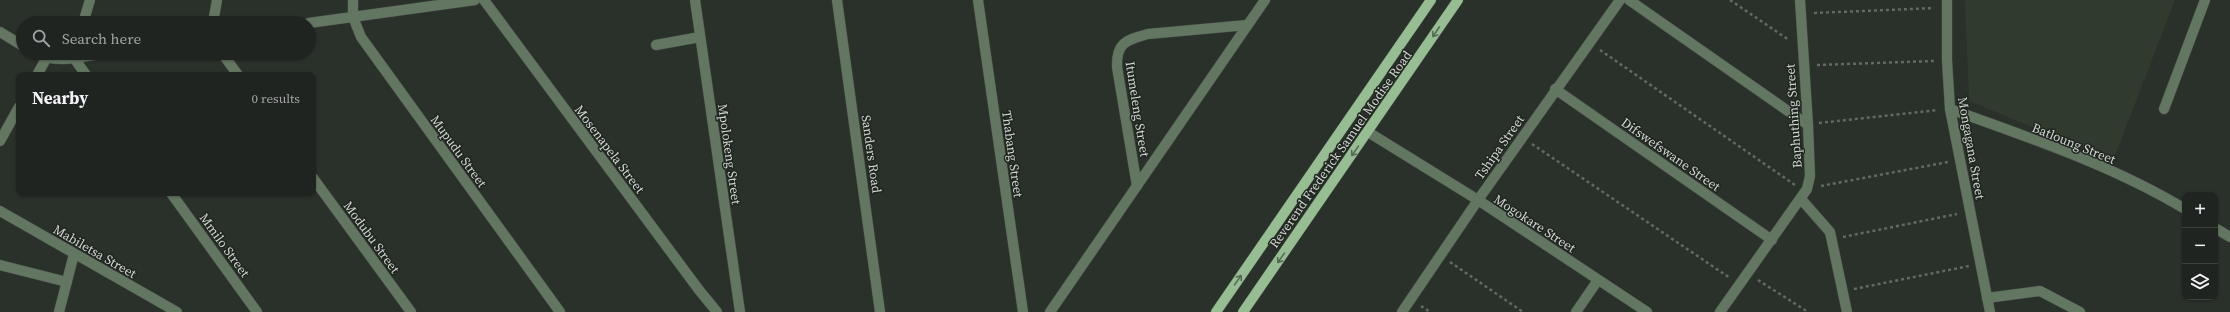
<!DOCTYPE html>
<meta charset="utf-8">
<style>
:root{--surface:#202420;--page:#2d302d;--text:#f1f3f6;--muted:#a2a4a5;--line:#3d413e}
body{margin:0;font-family:"Source Serif 4",serif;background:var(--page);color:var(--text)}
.controls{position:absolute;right:12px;bottom:12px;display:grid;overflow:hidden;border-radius:8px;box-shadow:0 1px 3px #0004}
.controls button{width:36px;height:36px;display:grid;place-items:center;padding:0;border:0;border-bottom:1px solid var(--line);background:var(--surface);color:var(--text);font:20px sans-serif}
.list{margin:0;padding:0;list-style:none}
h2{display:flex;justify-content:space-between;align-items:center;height:52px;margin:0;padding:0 16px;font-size:17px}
h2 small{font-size:13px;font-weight:400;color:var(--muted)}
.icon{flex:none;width:22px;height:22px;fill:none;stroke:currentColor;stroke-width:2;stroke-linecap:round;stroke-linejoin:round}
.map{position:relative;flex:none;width:2230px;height:312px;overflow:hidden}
.search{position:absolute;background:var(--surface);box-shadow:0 1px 3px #0004;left:16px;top:16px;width:300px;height:44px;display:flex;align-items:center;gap:10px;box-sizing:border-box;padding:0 14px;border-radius:22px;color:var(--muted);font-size:15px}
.panel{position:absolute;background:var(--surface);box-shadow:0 1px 3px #0004;left:16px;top:72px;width:300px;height:124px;border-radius:8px}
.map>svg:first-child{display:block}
.built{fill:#303a2f}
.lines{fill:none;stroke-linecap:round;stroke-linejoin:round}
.minor-casing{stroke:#454b45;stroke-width:11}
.major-casing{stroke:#454b45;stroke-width:11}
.path{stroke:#636963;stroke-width:2.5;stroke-dasharray:3 3;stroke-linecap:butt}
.minor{stroke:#637661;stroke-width:10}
.major{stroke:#96be92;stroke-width:10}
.oneway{stroke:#556a53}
.labels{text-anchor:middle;stroke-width:3;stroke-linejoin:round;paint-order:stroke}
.street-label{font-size:13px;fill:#d2d6d2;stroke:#202620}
</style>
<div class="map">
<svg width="2230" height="312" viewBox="0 0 2230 312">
<rect width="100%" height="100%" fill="#2a302a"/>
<!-- built -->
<path class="built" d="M1965 0H2175L2113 161 1969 101Z"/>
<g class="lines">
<defs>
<g id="minor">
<path d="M353 0V17L361 37 560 312"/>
<path d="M484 0 699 290 717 312"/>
<path d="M695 0 740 312"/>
<path d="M837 0 880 312"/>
<path d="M978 0 1023 312"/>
<path d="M1629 0 1808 125"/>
<path d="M1947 0V60L1950 109 1990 312"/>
<path d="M83 23 90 0"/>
<path d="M213 23 217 0"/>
<path d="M309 23 475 0"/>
<path d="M0 32 23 46"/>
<path d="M656 45 700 37"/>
<path d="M35 53C56 65 84 56 107 53"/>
<path d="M75 53 74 58 86 75"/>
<path d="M222 53 238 75"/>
<path d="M37 75 46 59"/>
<path d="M1555 89 1772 240"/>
<path d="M1950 109C2030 138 2112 165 2185 209"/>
<path d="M2164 109 2205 0"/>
<path d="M1368 132 1478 200 1647 312"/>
<path d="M0 141 19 107"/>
<path d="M313 178 411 312"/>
<path d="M1137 186 1117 67C1116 42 1127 40 1148 34L1247 25"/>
<path d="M171 193 257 312"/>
<path d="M1801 199 1830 232 1847 312"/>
<path d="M0 211 177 312"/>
<path d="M2215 228 2230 237"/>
<path d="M0 265 67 282"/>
<path d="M1987 298 2040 291 2080 312"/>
<path d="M59 312 74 254"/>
<path d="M1050 312 1265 0"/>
<path d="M1402 312 1478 200 1620 0"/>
<path d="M1576 312 1598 280"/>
<path d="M1720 312 1807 189 1810 176 1808 125 1800 0"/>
</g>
<g id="major">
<path d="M1216 312 1431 0"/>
<path d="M1243 312 1458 0"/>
</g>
</defs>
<!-- minor casing -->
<use href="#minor" class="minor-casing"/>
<!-- major casing -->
<use href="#major" class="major-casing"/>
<!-- path -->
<g class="path">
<path d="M1730 0 1789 40"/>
<path d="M1814 13 1934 8"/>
<path d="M1600 50 1795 185"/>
<path d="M1817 65 1934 61"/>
<path d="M1819 123 1938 110"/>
<path d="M1532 144 1730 278"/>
<path d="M1821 186 1948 162"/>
<path d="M1843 237 1957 214"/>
<path d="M1450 262 1523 312"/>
<path d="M1758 280 1808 312"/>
<path d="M1854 289 1969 266"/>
<path d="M1421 306 1430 312"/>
</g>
<!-- minor -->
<use href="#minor" class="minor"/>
<!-- major -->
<use href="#major" class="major"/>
</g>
<!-- one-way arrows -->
<defs><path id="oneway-shaft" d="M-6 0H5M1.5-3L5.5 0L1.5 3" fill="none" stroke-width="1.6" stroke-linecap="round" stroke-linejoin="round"/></defs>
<g class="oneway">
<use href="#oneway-shaft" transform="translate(1436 32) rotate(124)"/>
<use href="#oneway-shaft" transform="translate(1355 151) rotate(125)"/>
<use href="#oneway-shaft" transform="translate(1281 258) rotate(125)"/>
<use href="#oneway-shaft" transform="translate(1238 280) rotate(-55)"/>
</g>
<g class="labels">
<!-- street labels -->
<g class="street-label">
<text transform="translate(1138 109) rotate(81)" y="5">Itumeleng Street</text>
<text transform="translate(1793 116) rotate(-94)" y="5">Baphuthing Street</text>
<text transform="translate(2074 143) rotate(22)" y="5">Batloung Street</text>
<text transform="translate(1499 147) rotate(-55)" y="5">Tshipa Street</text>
<text transform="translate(1972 148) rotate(80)" y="5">Mongagana Street</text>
<text transform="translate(610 149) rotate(53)" y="5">Mosenapela Street</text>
<text transform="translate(1340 149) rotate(-55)" y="5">Reverend Frederick Samuel Modise Road</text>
<text transform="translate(459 151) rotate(54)" y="5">Mupudu Street</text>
<text transform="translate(730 154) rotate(82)" y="5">Mpolokeng Street</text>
<text transform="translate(872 154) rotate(82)" y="5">Sanders Road</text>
<text transform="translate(1013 154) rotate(82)" y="5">Thabang Street</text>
<text transform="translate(1671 154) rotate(35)" y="5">Difswefswane Street</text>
<text transform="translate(1535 223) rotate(33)" y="5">Mogokare Street</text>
<text transform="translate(372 237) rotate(54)" y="5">Modubu Street</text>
<text transform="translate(225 245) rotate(54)" y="5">Mmilo Street</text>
<text transform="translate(95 251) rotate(30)" y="5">Mabiletsa Street</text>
</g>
</g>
</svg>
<div class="controls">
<button>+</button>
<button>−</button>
<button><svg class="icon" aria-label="layers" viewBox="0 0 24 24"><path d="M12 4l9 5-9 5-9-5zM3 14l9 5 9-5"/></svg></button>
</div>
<div class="search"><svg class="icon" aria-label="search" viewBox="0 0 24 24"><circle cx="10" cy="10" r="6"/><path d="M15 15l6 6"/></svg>Search here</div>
<section class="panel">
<h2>Nearby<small>0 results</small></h2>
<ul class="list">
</ul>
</section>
</div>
